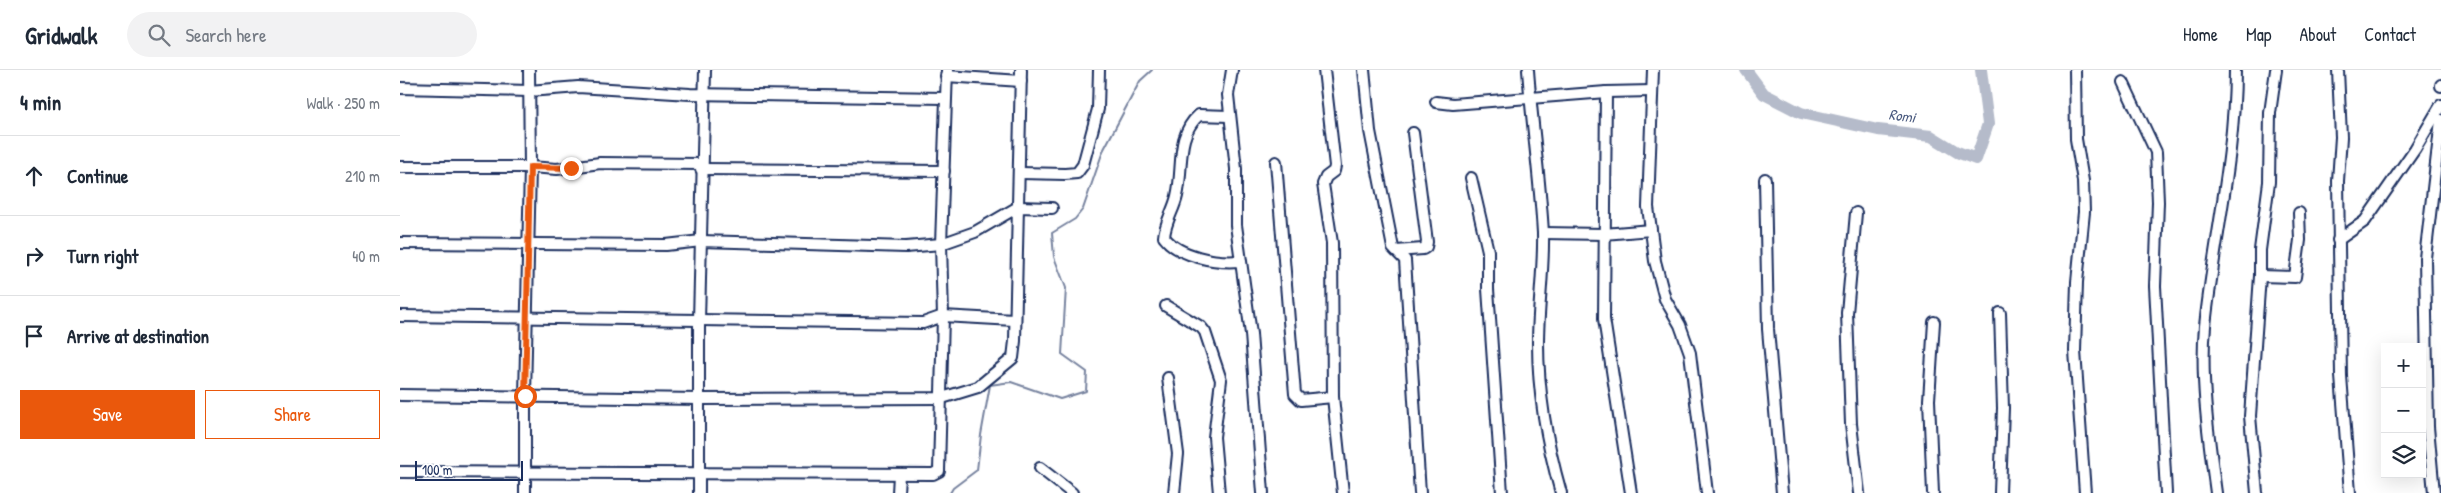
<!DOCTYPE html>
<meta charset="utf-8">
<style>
:root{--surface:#fff;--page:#f2f2f3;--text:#1f2937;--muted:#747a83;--line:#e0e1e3;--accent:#ea580c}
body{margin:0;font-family:"Patrick Hand",sans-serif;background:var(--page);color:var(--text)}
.controls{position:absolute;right:15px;bottom:15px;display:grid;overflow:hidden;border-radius:0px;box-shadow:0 5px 20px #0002}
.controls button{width:45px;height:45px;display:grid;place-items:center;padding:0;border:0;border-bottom:1px solid var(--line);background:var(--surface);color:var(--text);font:25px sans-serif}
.scale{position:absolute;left:15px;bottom:12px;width:108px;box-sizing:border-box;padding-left:5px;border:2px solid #1b2f5e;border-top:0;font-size:14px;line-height:18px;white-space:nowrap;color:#1b2f5e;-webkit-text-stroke:4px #fff;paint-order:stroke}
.stop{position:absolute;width:15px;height:15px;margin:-11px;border:4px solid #ea580c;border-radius:50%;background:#fff}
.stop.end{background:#ea580c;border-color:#fff;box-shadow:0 1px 5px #0008}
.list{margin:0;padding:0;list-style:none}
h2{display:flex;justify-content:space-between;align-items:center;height:65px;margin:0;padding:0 20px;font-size:21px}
h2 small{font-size:16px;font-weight:400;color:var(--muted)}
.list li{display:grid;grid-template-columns:32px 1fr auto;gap:15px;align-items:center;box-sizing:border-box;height:80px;padding:0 20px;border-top:1px solid var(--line)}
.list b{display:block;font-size:19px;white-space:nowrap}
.list em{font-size:16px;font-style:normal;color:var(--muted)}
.actions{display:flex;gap:10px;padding:15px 20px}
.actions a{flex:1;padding:11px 0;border:1px solid var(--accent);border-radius:0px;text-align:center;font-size:18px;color:var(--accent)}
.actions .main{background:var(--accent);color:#fff}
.icon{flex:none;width:28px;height:28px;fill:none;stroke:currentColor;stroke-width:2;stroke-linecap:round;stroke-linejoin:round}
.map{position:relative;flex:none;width:2041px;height:423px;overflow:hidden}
header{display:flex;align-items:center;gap:30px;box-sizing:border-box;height:70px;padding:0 25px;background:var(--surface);border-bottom:1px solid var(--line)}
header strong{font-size:24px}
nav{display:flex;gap:28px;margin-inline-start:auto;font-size:18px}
.search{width:350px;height:45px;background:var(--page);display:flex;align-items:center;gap:12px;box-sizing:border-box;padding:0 18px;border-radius:28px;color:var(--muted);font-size:19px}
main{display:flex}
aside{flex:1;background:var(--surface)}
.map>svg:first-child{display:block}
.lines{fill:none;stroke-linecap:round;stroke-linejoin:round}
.stream{stroke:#77839f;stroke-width:2}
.river{stroke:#b5bbca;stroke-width:12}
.minor-casing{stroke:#1b2f5e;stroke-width:14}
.minor{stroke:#fff;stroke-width:10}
.route{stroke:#ea580c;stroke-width:6}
.labels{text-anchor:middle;stroke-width:5;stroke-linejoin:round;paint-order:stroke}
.water-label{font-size:15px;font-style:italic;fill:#49597e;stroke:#fff}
</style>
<header>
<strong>Gridwalk</strong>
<div class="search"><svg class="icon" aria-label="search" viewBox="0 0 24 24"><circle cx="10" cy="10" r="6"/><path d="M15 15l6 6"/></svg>Search here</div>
<nav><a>Home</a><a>Map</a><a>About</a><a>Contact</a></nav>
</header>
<main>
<aside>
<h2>4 min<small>Walk · 250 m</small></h2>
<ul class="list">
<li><svg class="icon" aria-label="ahead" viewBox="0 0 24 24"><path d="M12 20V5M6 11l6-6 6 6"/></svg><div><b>Continue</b></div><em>210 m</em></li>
<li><svg class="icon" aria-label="right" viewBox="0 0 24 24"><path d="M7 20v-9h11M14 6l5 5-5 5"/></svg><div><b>Turn right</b></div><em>40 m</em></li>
<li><svg class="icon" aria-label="arrive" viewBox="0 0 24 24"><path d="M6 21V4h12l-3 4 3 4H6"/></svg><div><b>Arrive at destination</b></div></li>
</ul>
<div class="actions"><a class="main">Save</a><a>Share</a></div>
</aside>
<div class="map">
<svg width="2041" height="423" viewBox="0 0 2041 423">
<rect width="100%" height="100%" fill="#fff"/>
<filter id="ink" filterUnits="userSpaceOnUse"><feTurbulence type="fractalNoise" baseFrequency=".02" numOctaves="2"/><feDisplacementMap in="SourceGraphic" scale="10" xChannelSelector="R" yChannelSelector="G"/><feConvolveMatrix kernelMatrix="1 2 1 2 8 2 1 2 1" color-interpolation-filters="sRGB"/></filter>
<g filter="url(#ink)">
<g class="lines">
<!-- stream -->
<path class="stream" d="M550 423 553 418 577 400 581 365 590 315 611 312 660 329 686 321 687 302 662 284 666 218 654 187 652 163 675 149 683 139 703 81 740 11 752 0"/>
<!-- river -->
<path class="river" d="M1346 0 1364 24 1401 43 1478 60 1531 66 1557 82 1576 89 1588 54 1581 0"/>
<defs>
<g id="minor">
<path d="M832 0 828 25 836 99V155L851 264 863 423"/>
<path d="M924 0 935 96 934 101 926 107 923 114 932 173 933 327 943 423"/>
<path d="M964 0 970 61 993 178 1005 190 1020 423"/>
<path d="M1128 0C1132 54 1140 109 1143 163 1144 200 1138 236 1138 273 1138 324 1147 374 1161 423"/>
<path d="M1253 0 1248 137 1255 191 1265 229 1280 255 1290 283 1307 423"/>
<path d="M1675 0 1676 69 1683 111 1684 142 1677 212 1675 281 1685 423"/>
<path d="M1938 0 1941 67 1938 111 1941 306 1950 423"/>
<path d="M546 6 621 11"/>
<path d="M1723 12 1756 82 1758 132 1755 216 1766 423"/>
<path d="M2041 15V16"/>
<path d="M0 18 129 21 178 17 290 24 544 28"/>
<path d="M1206 22 1204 249 1231 423"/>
<path d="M1036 32 1053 34 1206 22 1252 21"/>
<path d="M829 46 799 45C775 66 784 98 777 126 774 140 765 152 764 167 779 187 817 193 839 191"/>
<path d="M876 92 895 324 901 330 933 327"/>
<path d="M0 97H130L157 99 200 93 301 94"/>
<path d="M301 99 544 101"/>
<path d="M620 103 665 104 677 103 683 95 698 39 699 0"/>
<path d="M1071 108 1088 181V219L1102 423"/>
<path d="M1365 109 1368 259 1382 423"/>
<path d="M1456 143 1447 243 1451 354 1459 423"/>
<path d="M1143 163 1204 164 1251 160"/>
<path d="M1938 170 1965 151 2015 79 2041 35"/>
<path d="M0 173 266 175 301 171 506 177 541 174 575 162 618 137 652 138"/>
<path d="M996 181 1023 179 1026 177 1027 172 1013 63"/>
<path d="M1860 206 1895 207 1900 170 1899 143"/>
<path d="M766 236 801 257 805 262 821 310 814 367 819 423"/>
<path d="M0 246 523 253 543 246 614 250"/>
<path d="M768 308 778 384 774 423"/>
<path d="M0 325 300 329 542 328 578 317 613 288 615 271 621 0"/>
<path d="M640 398 672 423"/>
<path d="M0 402 533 404 539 401 543 246 541 174 547 0"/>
<path d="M125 423V326L130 97 129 0"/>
<path d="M299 423V251L305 0"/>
<path d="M498 423 499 404"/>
<path d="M1533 423 1529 330 1534 252"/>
<path d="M1600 423 1603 338 1600 243"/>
<path d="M1816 423C1809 370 1800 309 1805 256 1814 171 1835 87 1835 0"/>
<path d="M1857 423 1850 346 1860 206V180L1869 112 1870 43 1876 0"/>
<path d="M2034 423 2028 357 2025 188 2041 50"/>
</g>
</defs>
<!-- minor casing -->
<use href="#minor" class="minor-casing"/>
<!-- minor -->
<use href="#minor" class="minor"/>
</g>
</g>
<g class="lines" filter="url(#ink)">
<!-- route -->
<path class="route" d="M125 326 130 97 171 98"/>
</g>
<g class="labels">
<!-- water labels -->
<g class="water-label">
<text transform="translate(1502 46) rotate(7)" y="5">Romi</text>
</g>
</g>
</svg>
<div class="controls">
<button>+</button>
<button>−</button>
<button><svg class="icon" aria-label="layers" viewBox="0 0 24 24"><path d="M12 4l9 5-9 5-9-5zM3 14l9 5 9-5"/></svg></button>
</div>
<div class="scale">100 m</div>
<div class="stop" style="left:125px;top:326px"></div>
<div class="stop end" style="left:171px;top:98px"></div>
</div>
</main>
